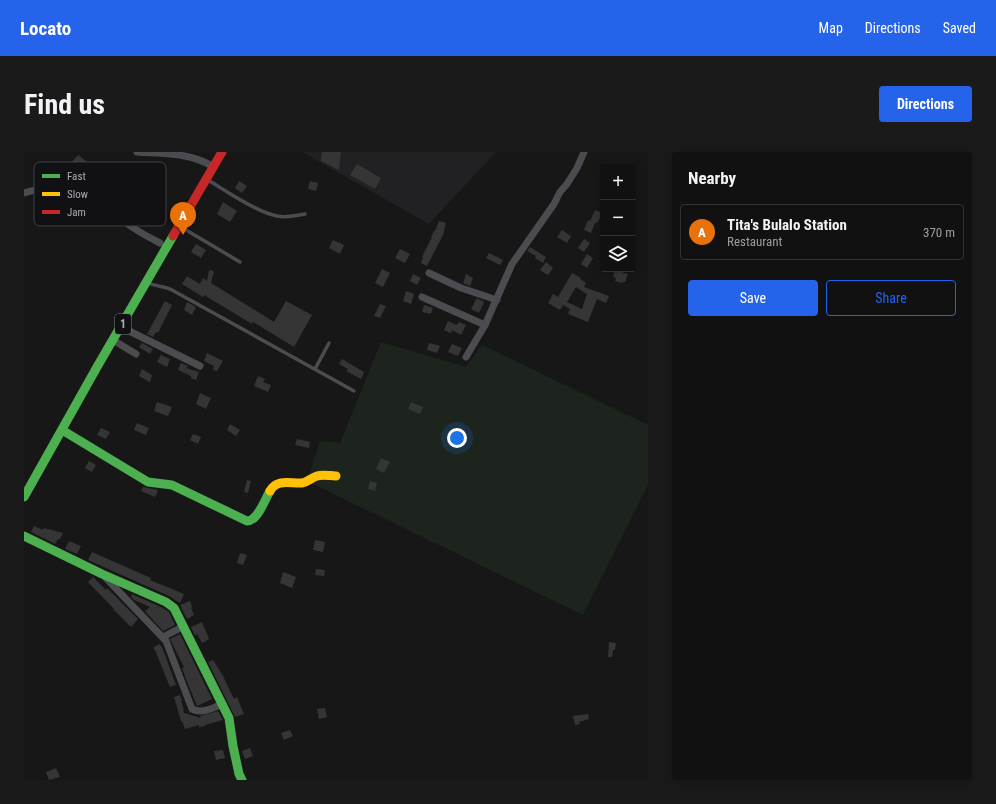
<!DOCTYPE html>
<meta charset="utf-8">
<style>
:root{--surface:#111;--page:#1a1a1a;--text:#f1f3f6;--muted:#9c9d9f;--line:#303131;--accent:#2563eb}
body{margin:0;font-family:"Roboto Condensed",sans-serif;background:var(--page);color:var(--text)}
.controls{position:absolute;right:12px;top:12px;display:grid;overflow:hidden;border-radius:4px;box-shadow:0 2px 10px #0003}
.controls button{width:36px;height:36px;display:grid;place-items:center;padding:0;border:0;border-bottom:1px solid var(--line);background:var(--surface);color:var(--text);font:20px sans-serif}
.you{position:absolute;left:433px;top:286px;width:14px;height:14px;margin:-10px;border:3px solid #fff;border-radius:50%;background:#1a73e8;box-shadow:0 0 0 6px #1a73e833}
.badge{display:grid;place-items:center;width:26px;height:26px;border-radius:50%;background:var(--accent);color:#fff;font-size:13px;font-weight:700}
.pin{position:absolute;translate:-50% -33px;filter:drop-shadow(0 1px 2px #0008)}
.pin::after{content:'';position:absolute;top:21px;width:14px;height:12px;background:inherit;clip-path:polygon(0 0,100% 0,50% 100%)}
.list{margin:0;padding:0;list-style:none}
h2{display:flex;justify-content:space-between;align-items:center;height:52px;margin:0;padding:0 16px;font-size:17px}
h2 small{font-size:13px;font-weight:400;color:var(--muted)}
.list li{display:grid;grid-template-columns:26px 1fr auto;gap:12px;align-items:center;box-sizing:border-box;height:56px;margin:0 8px 8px;padding:0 8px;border:1px solid var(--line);border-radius:4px}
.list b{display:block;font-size:15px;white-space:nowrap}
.list p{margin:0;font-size:13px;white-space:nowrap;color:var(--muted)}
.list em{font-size:13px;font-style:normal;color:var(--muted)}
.actions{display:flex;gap:8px;padding:12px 16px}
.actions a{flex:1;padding:9px 0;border:1px solid var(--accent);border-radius:4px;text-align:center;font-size:14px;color:var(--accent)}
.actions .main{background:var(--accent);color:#fff}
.icon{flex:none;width:22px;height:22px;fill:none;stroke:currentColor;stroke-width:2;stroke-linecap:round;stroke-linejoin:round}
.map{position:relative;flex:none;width:624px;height:628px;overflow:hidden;border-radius:4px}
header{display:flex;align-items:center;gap:24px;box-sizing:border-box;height:56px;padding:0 20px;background:var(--accent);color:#fff}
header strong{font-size:19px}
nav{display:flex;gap:22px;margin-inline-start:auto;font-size:14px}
.intro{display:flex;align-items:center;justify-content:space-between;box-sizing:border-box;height:96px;padding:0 24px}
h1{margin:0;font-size:28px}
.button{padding:10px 18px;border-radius:4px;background:var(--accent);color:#fff;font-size:14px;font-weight:700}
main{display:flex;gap:24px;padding:0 24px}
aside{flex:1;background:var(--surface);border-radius:4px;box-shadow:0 2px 10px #0003}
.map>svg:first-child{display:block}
.built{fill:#212123}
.green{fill:#1d241e}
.building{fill:#353536;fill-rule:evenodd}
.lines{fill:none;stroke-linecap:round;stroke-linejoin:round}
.lane{stroke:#4b4c50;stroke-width:3.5}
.street{stroke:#4b4c50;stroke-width:7}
.fast{stroke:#4caf50;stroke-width:9}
.slow{stroke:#ffc107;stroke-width:9}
.jam{stroke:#c62828;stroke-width:9}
.labels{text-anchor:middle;stroke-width:3;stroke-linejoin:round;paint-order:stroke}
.shield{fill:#111113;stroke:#7b7e86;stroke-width:1}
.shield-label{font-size:12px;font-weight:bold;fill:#a8adb8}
.key{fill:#111113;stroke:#3e4045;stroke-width:1}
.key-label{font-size:11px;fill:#a8adb8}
</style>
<header>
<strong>Locato</strong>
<nav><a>Map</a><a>Directions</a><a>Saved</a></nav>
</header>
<div class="intro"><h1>Find us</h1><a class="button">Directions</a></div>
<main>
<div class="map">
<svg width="624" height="628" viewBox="0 0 624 628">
<rect width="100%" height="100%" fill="#171717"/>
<!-- built -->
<path class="built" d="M278 0H472L405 72Z"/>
<!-- green -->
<path class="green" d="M357 190 442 215 458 193 624 273V333L559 463 283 329 296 289 316 291Z"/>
<!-- building -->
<g class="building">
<path d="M298 0H317L315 18 297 9Z"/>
<path d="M54 3 62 9 54 18 46 12Z"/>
<path d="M333 12 357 26 351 37 326 23Z"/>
<path d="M215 29 223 34 218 41 211 36Z"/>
<path d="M286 29 294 31 292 39 284 37Z"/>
<path d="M199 50 213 59 206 70 193 62Z"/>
<path d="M571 58 578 61 574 70 571 71 567 81 560 78 564 68 566 69Z"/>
<path d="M415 69 422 71 419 83 403 114 397 111 399 105H398L408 85H407L410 79H411Z"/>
<path d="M538 78 547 84 543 91 533 85Z"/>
<path d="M560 87 566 91 560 100 554 96Z"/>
<path d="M309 88 320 93 316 102 305 96Z"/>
<path d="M172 92 182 98 177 106 167 100Z"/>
<path d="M506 95 522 105 519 111 511 106 512 104 503 99Z"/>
<path d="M376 97 386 102 381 111 371 106Z"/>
<path d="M465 101 479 108 476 113 462 106Z"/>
<path d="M563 102 569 106 563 116 557 112Z"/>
<path d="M522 110 529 116 524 123 516 118Z"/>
<path d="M358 117 366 121 359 135 351 131Z"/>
<path d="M185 118 190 119 187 131 250 170 262 149 288 163 270 195 229 170 228 172 180 143 179 145 158 132 163 124 176 132 179 126 183 129Z"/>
<path d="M591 118 604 122 601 130H599L598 131 591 129 592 126 589 125Z"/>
<path d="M548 121 557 126 556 127 562 131 560 135 585 144 582 151 573 147 564 170 544 162 546 157 539 153 536 158 524 151 529 142 534 145ZM552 135 563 142 558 157 543 150Z"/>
<path d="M389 122 397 126 393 133 386 129Z"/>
<path d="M442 122 449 126 446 134 439 131Z"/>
<path d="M382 139 390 142 387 152 379 149Z"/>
<path d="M453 146 460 150 455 161 447 157Z"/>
<path d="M141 149 148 153 134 181 132 180 129 185 123 182Z"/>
<path d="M163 150 172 155 168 163 160 158Z"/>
<path d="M356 152 362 154 356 166 350 164Z"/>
<path d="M400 153 409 156 407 162 398 160Z"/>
<path d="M424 169 433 173 435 170 442 173 437 183 428 178 427 181 420 178Z"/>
<path d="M118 191 129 197 126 202 115 195Z"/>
<path d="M405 191 416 194 413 201 403 198Z"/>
<path d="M428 192 438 196 434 204 424 200Z"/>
<path d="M183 201 199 209 193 219 189 218 190 214 180 209Z"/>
<path d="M137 203 146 207 143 215 133 210Z"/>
<path d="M318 207 340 220 337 227 322 219 324 217 315 212Z"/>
<path d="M157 211 164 214 162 216 175 220 172 228 167 226V224L154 218Z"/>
<path d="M118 217 128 223 126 230 115 224Z"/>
<path d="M234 224 241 227 239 230 247 233 244 240 230 234Z"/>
<path d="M176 241 187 246 182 257 172 252Z"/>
<path d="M133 250 148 255 144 264 130 259Z"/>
<path d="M387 250 399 255 396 262 384 257Z"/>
<path d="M113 271 125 276 122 283 110 278Z"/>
<path d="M206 272 216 278 212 284 203 278Z"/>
<path d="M77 276 86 280 82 287 73 283Z"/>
<path d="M169 282 177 285 174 292 166 288Z"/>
<path d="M273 287 286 290 285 296 271 293Z"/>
<path d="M357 306 366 310 360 321 352 317Z"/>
<path d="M65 309 72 313 68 320 61 316Z"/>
<path d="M223 328 227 329 224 341 220 340Z"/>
<path d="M346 329 353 331 351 339 344 337Z"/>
<path d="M119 335 134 338 131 345 117 339Z"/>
<path d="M10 374 19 378 20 376 39 381 36 387H34L31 392 7 380Z"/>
<path d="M291 388 301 390 299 400 289 398Z"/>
<path d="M45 389 57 394 53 402 41 397Z"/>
<path d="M68 400 127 426 126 428 160 442 156 451 145 444 64 408Z"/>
<path d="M216 401 223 403 219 413 213 411Z"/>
<path d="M292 417 301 418 300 424 291 423Z"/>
<path d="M259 420 272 425 268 436 256 431Z"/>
<path d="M69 425 82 438 83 436 114 467 107 475 89 457H90L64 430Z"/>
<path d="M108 442 139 456 145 460 151 473 139 479 121 459 126 455 110 448 107 445Z"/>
<path d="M166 449 168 455 167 456 170 463 163 467 156 453Z"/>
<path d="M178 470 185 487 178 491 173 482 171 484 167 475Z"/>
<path d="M156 482 188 547 173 554 162 527 158 516 160 515 146 487Z"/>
<path d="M585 490 592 491 591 498H589L588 505H584Z"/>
<path d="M135 492 138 495 152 533 146 535 131 498 129 496Z"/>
<path d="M189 508 198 522 210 547 213 545 220 562 211 565 184 510Z"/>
<path d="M156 543 158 549H157L160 558 159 559 160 561 177 566 176 564 194 559 199 568 181 573V574L175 575V573L161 577 158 569H157L150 545Z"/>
<path d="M301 556 303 565 295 567 293 557Z"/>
<path d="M564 562 565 567 555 570 556 572 551 573 549 564Z"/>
<path d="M266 578 269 584 260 588 257 581Z"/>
<path d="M226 596 229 604 221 607 218 599Z"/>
<path d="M199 598 201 606 192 608 190 599Z"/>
<path d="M32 616 36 625 25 628 22 620Z"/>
</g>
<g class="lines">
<!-- lane -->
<g class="lane">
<path d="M184 28C202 39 233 60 253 64 262 66 271 64 281 62"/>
<path d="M157 75 216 110"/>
<path d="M125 131C133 135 141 134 148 138L330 239"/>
<path d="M291 217 305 191"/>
</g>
<!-- street -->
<g class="street">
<path d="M113 0C141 2 165 0 190 15"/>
<path d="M0 41C25 33 54 34 76 49 86 56 95 66 105 73 115 80 126 86 136 91"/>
<path d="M405 121 437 136 473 148"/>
<path d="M398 145 461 173"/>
<path d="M97 175 176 214"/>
<path d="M89 188 112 202"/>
<path d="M442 205 461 173 488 112 530 52 536 40 543 32 553 16 560 0"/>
<path d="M81 425 142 489 168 557C178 562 189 556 198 552"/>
<path d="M139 485 160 474"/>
</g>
<!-- fast -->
<g class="fast">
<path d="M38 278 124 330 148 333 223 369C234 369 241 347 246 339"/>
<path d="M0 345 73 215 149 84"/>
<path d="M0 384 78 422 142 450 150 456 205 566 209 594 215 622 218 628"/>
</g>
<!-- slow -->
<path class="slow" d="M246 339C253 326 267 332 278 331 284 330 287 326 293 324 299 322 306 324 312 324"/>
<!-- jam -->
<path class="jam" d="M149 84 198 0"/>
</g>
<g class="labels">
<!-- shield labels -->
<rect class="shield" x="91" y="162" width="16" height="20" rx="3"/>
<g class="shield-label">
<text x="99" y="176">1</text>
</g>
</g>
<!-- legend -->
<rect x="10" y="10" width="132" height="64" rx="6" class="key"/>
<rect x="18" y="22" width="18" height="4" fill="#4caf50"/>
<rect x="18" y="40" width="18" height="4" fill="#ffc107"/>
<rect x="18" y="58" width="18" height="4" fill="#c62828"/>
<g class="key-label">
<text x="43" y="28">Fast</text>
<text x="43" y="46">Slow</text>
<text x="43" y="64">Jam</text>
</g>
</svg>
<div class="controls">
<button>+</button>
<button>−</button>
<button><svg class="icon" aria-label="layers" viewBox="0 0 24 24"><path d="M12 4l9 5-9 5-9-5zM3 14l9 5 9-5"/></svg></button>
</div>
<div class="you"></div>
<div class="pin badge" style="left:159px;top:83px;background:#e8710a">A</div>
</div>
<aside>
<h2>Nearby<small></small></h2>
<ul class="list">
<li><span class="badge" style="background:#e8710a">A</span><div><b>Tita's Bulalo Station</b><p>Restaurant</p></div><em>370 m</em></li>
</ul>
<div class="actions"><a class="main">Save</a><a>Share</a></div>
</aside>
</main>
